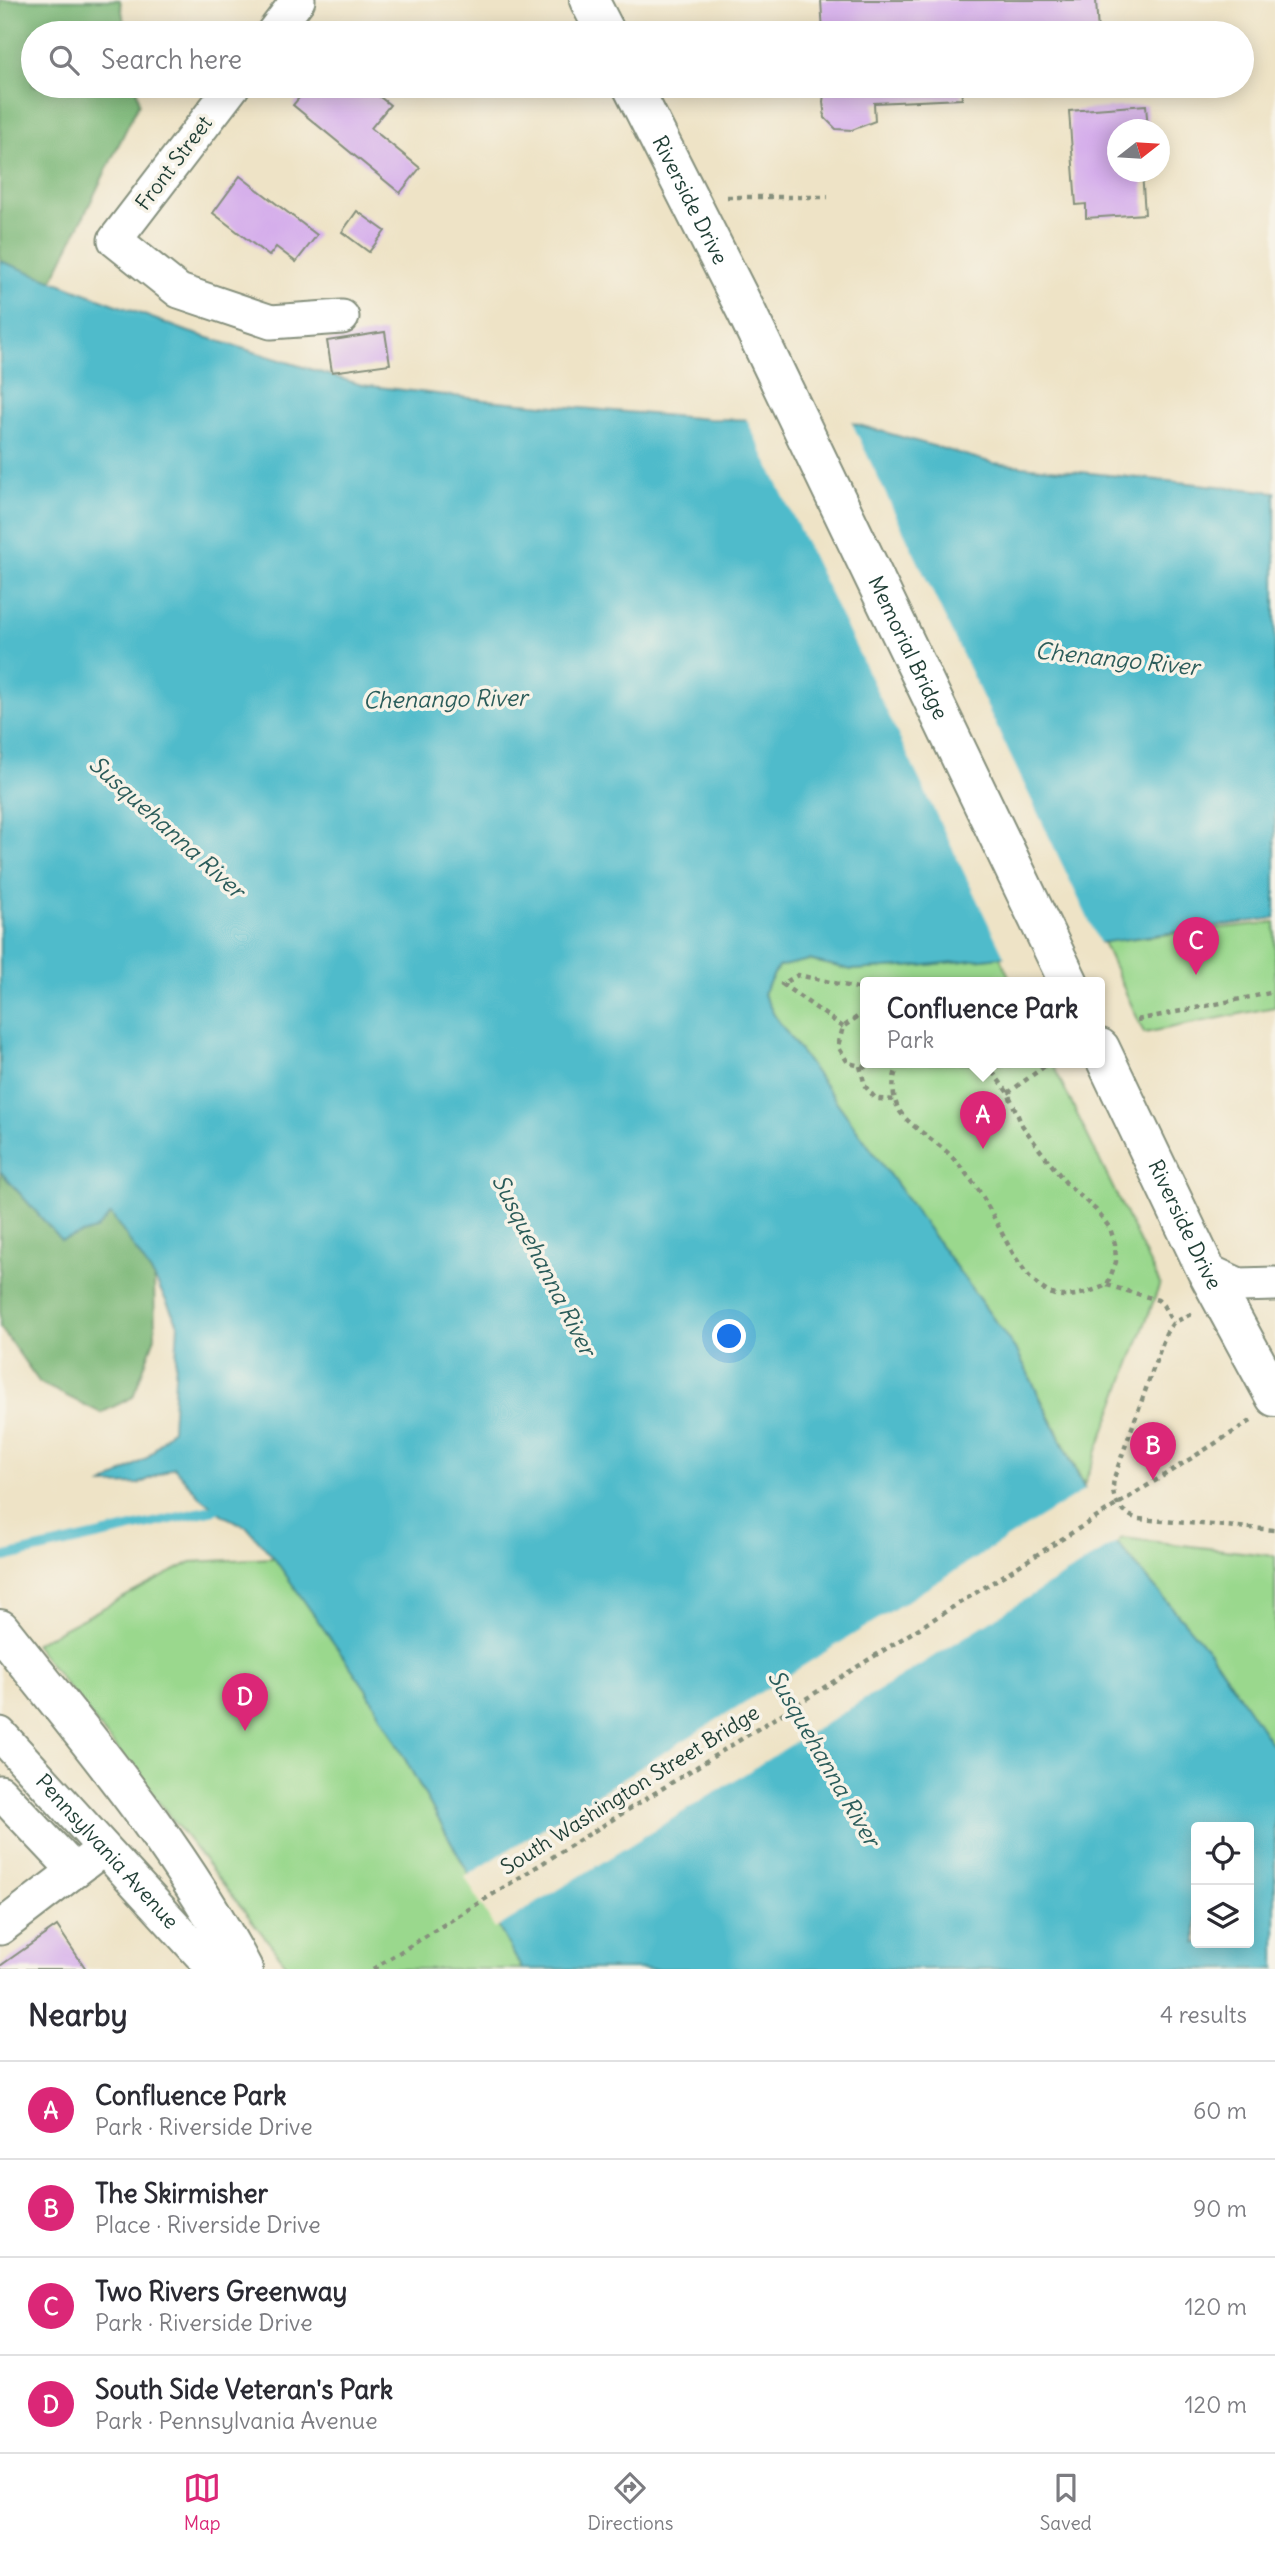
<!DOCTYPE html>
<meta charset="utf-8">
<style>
:root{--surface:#fff;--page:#f7f7f7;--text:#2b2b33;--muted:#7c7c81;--line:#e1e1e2;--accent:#db2777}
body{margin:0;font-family:Delius,sans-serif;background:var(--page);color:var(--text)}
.controls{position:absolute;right:21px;bottom:21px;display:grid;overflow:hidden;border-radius:7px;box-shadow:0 4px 18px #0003}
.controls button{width:63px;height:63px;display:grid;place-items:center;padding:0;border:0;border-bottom:2px solid var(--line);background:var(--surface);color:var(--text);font:35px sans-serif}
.compass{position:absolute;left:1107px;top:119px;width:63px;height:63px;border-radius:50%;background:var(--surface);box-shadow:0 4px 18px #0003;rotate:73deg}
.you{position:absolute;left:730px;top:1337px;width:24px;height:24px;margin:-18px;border:5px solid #fff;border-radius:50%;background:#1a73e8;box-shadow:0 0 0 10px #1a73e833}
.badge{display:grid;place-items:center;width:46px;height:46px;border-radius:50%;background:var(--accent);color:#fff;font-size:23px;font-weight:700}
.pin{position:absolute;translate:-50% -58px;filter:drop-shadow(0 2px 4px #0008)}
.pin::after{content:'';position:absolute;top:37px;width:24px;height:21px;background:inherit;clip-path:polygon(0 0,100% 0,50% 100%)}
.popup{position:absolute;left:860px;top:977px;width:245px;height:91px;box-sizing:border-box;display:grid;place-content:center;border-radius:7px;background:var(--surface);filter:drop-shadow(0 2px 5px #0005);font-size:23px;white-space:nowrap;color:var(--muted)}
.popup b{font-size:26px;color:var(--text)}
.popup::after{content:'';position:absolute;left:50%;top:100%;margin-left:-14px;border:14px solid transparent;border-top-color:var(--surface)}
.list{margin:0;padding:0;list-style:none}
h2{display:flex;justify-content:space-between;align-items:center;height:91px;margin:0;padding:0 28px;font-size:30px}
h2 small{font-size:23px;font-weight:400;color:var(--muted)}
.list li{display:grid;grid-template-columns:46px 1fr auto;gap:21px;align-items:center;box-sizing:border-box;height:98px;padding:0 28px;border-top:2px solid var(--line)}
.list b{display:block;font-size:26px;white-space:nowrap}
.list p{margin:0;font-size:23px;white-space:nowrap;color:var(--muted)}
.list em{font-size:23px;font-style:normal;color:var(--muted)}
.icon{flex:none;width:38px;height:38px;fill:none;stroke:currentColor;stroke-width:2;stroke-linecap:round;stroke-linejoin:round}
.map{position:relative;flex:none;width:1275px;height:1969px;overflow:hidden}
.search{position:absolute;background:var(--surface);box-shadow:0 4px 18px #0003;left:21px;right:21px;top:21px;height:77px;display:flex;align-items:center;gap:18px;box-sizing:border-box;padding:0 24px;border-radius:38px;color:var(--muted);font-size:26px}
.sheet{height:483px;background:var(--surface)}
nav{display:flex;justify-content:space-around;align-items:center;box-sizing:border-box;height:98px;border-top:2px solid var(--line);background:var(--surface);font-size:19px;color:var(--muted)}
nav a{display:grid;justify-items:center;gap:4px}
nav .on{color:var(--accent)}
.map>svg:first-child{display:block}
.green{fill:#9ad88d;stroke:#5c8a60;stroke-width:2}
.forest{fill:#7bb878;stroke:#4d7a56;stroke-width:2}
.water{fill:#4fbbcb;stroke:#377c80;stroke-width:2;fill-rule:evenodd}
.pier{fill:#eee3c6}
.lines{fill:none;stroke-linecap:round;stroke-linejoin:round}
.stream{stroke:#4fbbcb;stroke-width:10}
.building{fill:#d5aeeb}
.minor-casing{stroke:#86907d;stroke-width:37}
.major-casing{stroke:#86907d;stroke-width:42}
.path{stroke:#86907d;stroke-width:4.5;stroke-dasharray:5 5;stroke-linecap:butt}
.minor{stroke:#fff;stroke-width:33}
.major{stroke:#fff;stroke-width:38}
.labels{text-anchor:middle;stroke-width:7;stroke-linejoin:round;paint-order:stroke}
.street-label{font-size:21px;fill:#1f3d34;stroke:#f7f3e8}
.water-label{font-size:23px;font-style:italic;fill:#2b5c5a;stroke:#f7f3e8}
</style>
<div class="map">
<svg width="1275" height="1969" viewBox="0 0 1275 1969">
<rect width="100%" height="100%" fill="#f7f3e8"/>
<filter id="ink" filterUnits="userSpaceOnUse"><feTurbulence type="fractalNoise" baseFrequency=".0143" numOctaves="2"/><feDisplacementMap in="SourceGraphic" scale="14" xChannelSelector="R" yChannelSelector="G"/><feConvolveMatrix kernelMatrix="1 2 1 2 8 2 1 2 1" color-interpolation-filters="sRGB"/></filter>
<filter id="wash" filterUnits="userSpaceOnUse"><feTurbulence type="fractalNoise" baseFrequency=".00686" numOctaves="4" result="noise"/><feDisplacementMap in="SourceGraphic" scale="28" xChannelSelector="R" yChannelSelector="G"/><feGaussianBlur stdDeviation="1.57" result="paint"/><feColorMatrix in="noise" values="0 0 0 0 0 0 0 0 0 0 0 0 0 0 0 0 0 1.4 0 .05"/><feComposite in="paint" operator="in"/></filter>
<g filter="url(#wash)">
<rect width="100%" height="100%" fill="#eee3c6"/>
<!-- green -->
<g class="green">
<path d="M1275 922V1007L1144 1033 1103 942Z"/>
<path d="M1000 957 1012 983H866V1063H1052L1160 1284 1084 1485 1018 1353 774 1015 763 993 778 967 809 960 852 970 918 966Z"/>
<path d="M1123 1538 1275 1556V1749L1209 1651 1116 1542Z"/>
<path d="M274 1558 366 1689 522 1969H290L34 1644 191 1562Z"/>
</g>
<!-- forest -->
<g class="forest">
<path d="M0 0H120L126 33H33V86H136L139 103 52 281 0 261Z"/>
<path d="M0 1171 61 1240 111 1214 154 1277 155 1337 133 1397 101 1413 40 1383 0 1327Z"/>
</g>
<!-- water -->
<path class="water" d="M0 261 189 332 362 385 486 400 708 419 845 421 993 463 1275 492V918L1000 957 918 966 852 970 809 960 778 967 763 993 774 1015 1018 1353 1085 1490 1116 1542 1209 1651 1275 1749V1969H522L366 1689 274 1558 247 1527 224 1516 199 1496 174 1467 139 1484 103 1485 148 1457 172 1429 178 1324 154 1277 111 1214 95 1230 61 1240 0 1171ZM1196 1827H1249V1943H1196Z"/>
<!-- pier -->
<g class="pier">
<path d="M745 416 850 419 1101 946 1006 960Z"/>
<path d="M1088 1488 1119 1541 495 1929 465 1877Z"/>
</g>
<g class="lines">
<!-- stream -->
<path class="stream" d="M5 1557 215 1509 225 1502"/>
</g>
<g id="blocks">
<!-- building -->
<g class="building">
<path d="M821 0H1096L1098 33H823Z"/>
<path d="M309 86H366L390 105 371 128 420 168 400 193 293 105Z"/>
<path d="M825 86H961L962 99 874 103 875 121 852 130 836 129 825 118 823 102Z"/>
<path d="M1146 105 1148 130H1118V172H1142L1145 214 1086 218V204L1076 205 1069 111Z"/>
<path d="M240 176 317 235 296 262 276 247 269 256 213 213Z"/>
<path d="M357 211 385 231 369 252 342 232Z"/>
<path d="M385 332 390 364 332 372 327 341Z"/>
<path d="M57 1926 86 1969H0V1966Z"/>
</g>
</g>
</g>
<g filter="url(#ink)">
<use href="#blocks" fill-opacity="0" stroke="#86907d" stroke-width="2"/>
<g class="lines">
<defs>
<g id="minor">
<path d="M273 33 298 0"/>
<path d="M233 86 115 240 179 291 271 322 342 317"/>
<path d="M1206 1270 1239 1285 1275 1284"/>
<path id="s1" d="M0 1734 214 1969"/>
<path d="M0 1792 74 1870"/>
<path d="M0 1928 103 1849"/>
</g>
<g id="major">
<path d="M589 0 606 33"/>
<path id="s2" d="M632 86 747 313 1069 983"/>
<path id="s3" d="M1100 1048 1206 1270 1275 1397"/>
<path d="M0 1629C87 1739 178 1845 243 1969"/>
</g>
</defs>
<!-- minor casing -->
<use href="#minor" class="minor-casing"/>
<!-- major casing -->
<use href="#major" class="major-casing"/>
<!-- path -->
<g class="path">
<path d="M727 197H828"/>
<path d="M866 1017 860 1015 843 1027 838 1046 848 1063 866 1067 872 1063"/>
<path d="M1137 1020 1275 992"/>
<path d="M843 1027 782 984 798 975 866 990"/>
<path d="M899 1063C892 1077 891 1095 899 1110 907 1124 934 1140 947 1152 956 1161 964 1171 972 1181 997 1213 1012 1270 1046 1291 1062 1302 1091 1292 1107 1285L1116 1262 1115 1244 1110 1228 1096 1210 1066 1183 1040 1150 1022 1125 1008 1093 986 1063"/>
<path d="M860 1066 865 1086 876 1099 896 1100"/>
<path d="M1008 1093 1049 1063"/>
<path d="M1107 1285 1158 1300 1163 1305 1173 1323"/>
<path d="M1191 1314 1173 1323 1166 1333 1115 1475C1109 1495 1117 1512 1138 1519L1275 1530"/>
<path d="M373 1969 1251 1421"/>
</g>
<!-- minor -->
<use href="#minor" class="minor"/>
<!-- major -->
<use href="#major" class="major"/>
</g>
</g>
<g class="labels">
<!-- street labels -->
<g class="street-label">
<text transform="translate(174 163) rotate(-53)" y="7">Front Street</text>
<text dy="7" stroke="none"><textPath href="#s2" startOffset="128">Riverside Drive</textPath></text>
<text dy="7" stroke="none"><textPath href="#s2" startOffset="626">Memorial Bridge</textPath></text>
<text dy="7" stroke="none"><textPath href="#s3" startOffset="196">Riverside Drive</textPath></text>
<text transform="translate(630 1790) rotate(-32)" y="7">South Washington Street Bridge</text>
<text dy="7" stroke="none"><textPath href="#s1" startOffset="159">Pennsylvania Avenue</textPath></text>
</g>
<!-- water labels -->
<g class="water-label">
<text transform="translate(1117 659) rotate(6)" y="8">Chenango River</text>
<text transform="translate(445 699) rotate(-1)" y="8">Chenango River</text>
<text transform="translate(167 827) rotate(42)" y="8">Susquehanna River</text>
<text transform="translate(544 1265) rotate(63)" y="8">Susquehanna River</text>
<text transform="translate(824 1758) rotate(60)" y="8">Susquehanna River</text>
</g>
</g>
</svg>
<div class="controls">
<button><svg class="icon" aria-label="locate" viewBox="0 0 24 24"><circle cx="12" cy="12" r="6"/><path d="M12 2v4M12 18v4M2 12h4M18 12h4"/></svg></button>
<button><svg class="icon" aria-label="layers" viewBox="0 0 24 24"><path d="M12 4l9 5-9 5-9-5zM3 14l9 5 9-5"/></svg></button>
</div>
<svg class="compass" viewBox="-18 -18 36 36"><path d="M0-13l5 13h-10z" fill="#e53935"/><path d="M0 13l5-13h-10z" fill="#7c7c81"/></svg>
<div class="you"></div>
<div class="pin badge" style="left:983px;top:1149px">A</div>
<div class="popup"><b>Confluence Park</b>Park</div>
<div class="pin badge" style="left:1153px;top:1480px">B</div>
<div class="pin badge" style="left:1196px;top:975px">C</div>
<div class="pin badge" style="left:245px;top:1731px">D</div>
<div class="search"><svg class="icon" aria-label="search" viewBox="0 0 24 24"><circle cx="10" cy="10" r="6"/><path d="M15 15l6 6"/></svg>Search here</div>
</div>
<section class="sheet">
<h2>Nearby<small>4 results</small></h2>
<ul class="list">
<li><span class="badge">A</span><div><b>Confluence Park</b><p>Park · Riverside Drive</p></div><em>60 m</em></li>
<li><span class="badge">B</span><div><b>The Skirmisher</b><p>Place · Riverside Drive</p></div><em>90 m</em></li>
<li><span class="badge">C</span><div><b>Two Rivers Greenway</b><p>Park · Riverside Drive</p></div><em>120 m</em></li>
<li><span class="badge">D</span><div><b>South Side Veteran's Park</b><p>Park · Pennsylvania Avenue</p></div><em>120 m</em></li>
</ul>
</section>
<nav>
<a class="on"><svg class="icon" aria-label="map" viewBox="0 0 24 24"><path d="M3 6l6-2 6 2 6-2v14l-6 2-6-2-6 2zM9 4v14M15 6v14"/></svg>Map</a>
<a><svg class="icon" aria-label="directions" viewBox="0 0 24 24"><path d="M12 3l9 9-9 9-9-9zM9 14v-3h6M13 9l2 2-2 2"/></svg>Directions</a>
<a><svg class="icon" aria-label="saved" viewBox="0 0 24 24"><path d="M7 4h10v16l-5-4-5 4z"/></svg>Saved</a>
</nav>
